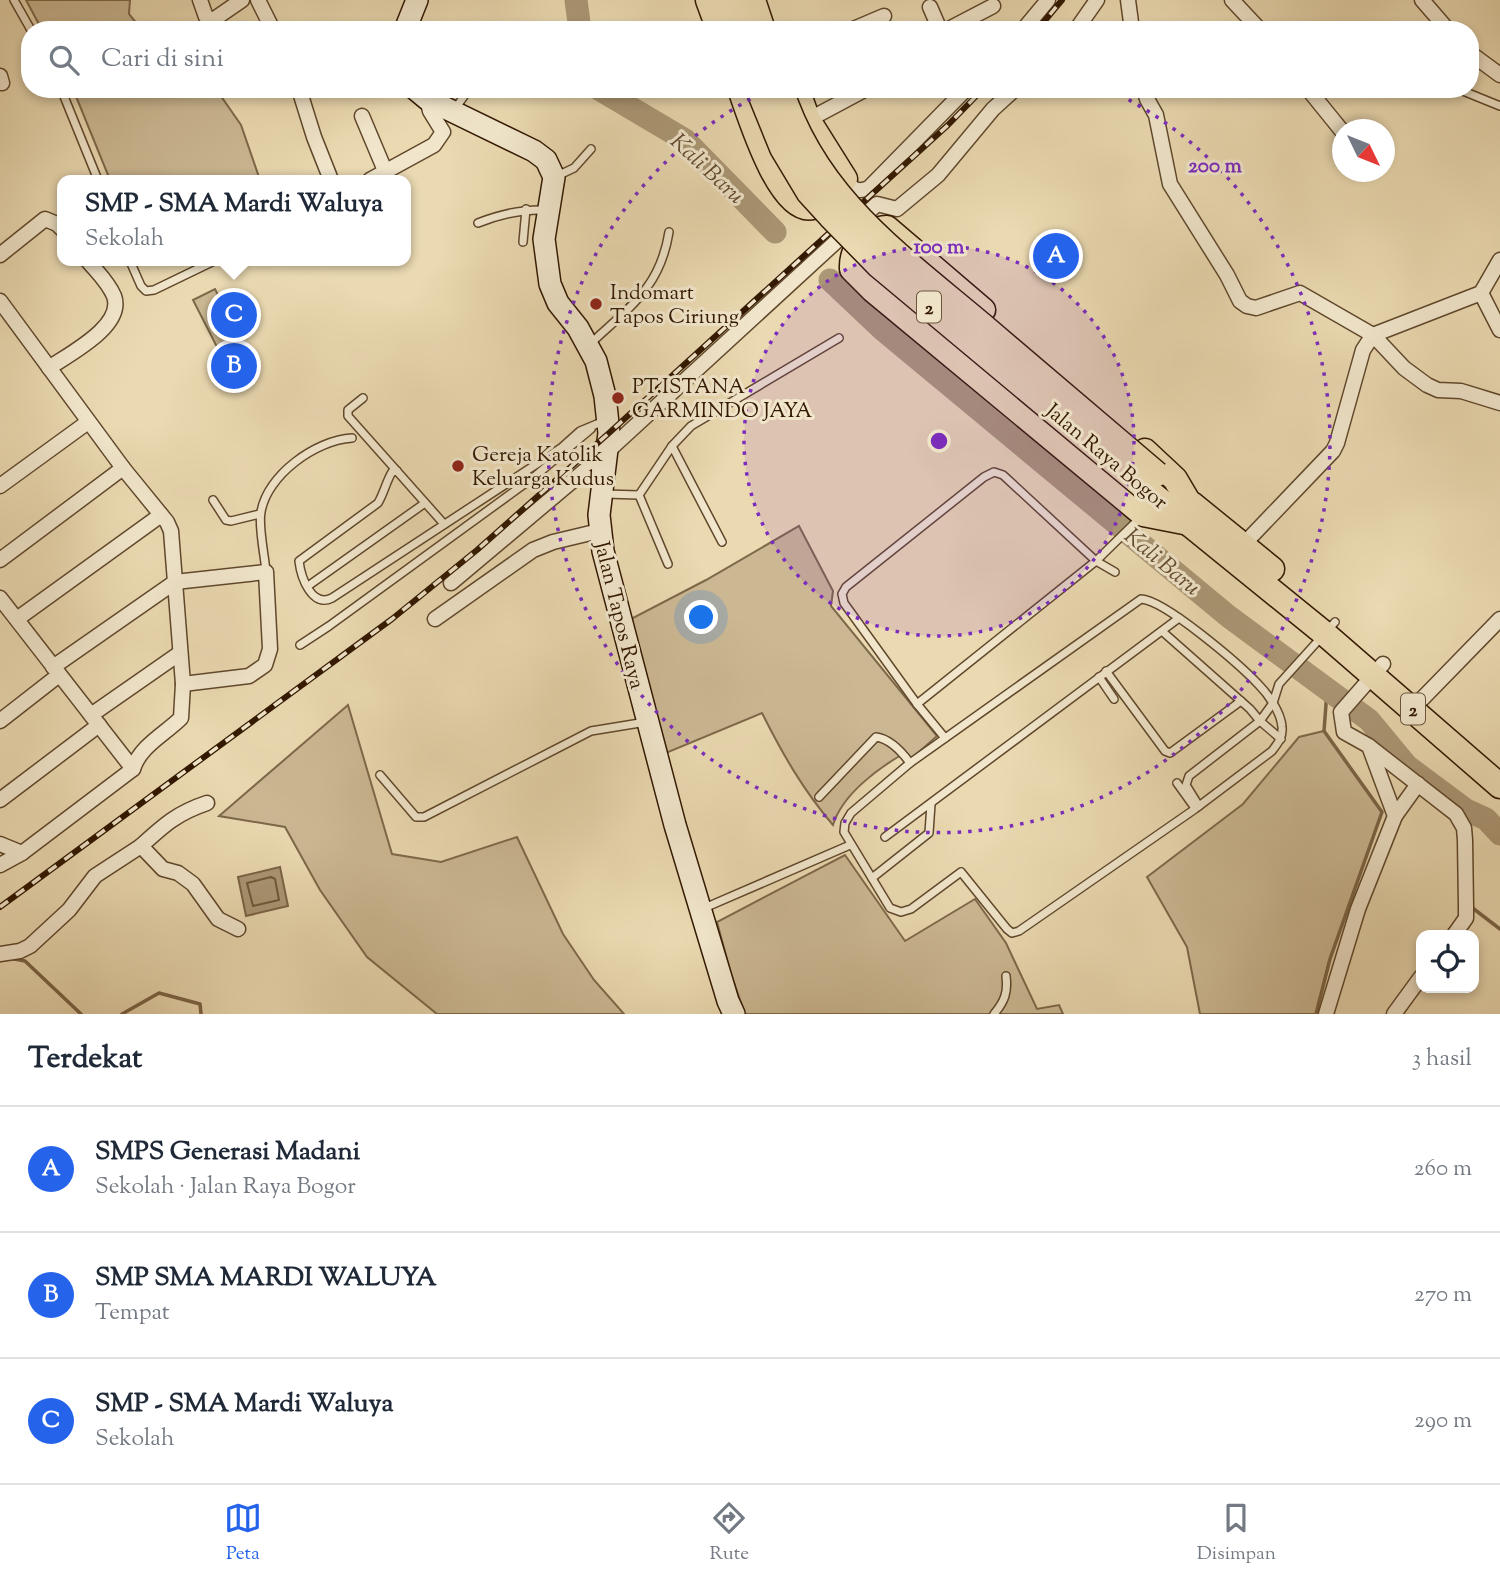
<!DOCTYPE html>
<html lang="id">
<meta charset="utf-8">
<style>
:root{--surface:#fff;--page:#f2f2f3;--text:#1f2937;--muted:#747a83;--line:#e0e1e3;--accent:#2563eb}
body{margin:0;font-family:"Sorts Mill Goudy",serif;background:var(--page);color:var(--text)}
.controls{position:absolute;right:21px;bottom:21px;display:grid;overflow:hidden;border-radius:14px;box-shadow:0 4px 10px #0003}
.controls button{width:63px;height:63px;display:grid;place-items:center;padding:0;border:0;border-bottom:2px solid var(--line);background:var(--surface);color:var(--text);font:35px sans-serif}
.compass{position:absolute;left:1332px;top:119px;width:63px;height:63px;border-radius:50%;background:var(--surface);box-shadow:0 4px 10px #0003;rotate:133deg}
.you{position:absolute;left:702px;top:618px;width:24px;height:24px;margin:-18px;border:5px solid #fff;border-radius:50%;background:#1a73e8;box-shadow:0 0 0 10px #1a73e833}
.badge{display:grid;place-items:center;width:46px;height:46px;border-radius:50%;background:var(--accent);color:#fff;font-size:23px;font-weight:700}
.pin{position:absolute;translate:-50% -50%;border:4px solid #fff;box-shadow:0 2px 7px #0006}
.popup{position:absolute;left:57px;top:175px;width:354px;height:91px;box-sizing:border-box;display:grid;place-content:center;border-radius:14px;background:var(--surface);filter:drop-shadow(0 2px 5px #0005);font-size:23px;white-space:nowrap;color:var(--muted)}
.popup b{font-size:26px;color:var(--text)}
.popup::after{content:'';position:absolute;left:50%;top:100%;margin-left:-14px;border:14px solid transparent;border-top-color:var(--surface)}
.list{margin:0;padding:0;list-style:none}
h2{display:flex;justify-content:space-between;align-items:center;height:91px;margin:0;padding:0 28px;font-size:30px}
h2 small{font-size:23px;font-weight:400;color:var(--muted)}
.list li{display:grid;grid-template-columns:46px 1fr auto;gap:21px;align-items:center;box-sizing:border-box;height:126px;padding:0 28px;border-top:2px solid var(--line)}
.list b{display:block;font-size:26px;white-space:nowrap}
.list p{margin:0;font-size:23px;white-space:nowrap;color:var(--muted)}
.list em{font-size:23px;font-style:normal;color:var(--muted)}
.icon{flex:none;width:38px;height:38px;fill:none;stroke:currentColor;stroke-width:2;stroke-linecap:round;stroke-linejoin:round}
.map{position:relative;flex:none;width:1500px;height:1014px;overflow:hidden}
.search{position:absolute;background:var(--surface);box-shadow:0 4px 10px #0003;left:21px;right:21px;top:21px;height:77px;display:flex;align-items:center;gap:18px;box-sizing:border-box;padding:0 24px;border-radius:28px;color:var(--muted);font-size:26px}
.sheet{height:469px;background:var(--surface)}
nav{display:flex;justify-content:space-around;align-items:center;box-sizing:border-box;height:98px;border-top:2px solid var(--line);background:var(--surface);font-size:19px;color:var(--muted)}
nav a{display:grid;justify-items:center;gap:4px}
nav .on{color:var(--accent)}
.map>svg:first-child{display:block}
.green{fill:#cbb893;stroke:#7e684a;stroke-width:2}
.water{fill:#ab9775;stroke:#7b6446;stroke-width:2}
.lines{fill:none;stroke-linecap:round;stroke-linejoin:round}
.shore{stroke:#6e583a;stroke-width:2}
.stream{stroke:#7b6446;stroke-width:3.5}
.river{stroke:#ab9775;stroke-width:23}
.service-casing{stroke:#60482c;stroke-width:10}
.minor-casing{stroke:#60482c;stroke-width:17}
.secondary-casing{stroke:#321800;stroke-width:24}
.trunk-casing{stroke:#321800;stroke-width:27}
.service{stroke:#f1e6cc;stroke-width:7}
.minor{stroke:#f1e6cc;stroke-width:14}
.secondary{stroke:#f1e6cc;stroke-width:21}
.trunk{stroke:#ead9b1;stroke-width:24}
.rail-casing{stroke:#321800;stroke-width:6}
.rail{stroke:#f1e6cc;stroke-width:3.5;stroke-dasharray:10;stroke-linecap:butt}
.trunk-bridge-casing{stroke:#321800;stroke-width:27;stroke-linecap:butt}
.trunk-bridge{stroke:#ead9b1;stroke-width:24}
.ring{fill:none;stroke:#7b2cbf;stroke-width:3.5;stroke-dasharray:3.5 7}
.poi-dot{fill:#8f2418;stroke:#f1e6cc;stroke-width:2.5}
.labels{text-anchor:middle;stroke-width:6;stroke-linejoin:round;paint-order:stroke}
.shield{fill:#f1e6cc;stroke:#6b563d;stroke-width:2}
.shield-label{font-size:19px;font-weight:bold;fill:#321800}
.poi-label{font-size:21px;fill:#321800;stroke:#f1e6cc;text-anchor:start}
.street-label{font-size:21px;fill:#321800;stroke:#f1e6cc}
.water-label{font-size:23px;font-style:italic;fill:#624b2f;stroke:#f1e6cc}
.centre{fill:#7b2cbf;stroke:#f1e6cc;stroke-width:3.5}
.ring-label{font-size:21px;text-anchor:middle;font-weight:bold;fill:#7b2cbf;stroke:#f1e6cc;stroke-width:6;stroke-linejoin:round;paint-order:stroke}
</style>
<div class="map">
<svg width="1500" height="1014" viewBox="0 0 1500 1014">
<rect width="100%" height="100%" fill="#ead9b1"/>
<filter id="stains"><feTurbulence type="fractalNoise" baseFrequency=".00286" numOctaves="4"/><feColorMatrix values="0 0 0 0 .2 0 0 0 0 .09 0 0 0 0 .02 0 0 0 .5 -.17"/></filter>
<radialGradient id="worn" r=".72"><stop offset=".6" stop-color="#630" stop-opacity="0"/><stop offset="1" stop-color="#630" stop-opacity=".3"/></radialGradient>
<!-- green -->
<g class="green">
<path d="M26 0H130L129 14 142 30H42Z"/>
<path d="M73 89H216L241 125 260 180H110Z"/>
<path d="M215 289 240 339 218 349 193 300Z"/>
<path d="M799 526 833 591 831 606 937 736 912 758 903 754C877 769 842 795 833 825 803 790 782 753 762 713L666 753 629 620 706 580Z"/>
<path d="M348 705 392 854 441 862 517 837 563 934 594 980 624 1014H437L367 957 320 890 285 827 219 816Z"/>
<path d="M1324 731 1382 812 1330 959 1316 1014H1200L1187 947 1147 877 1243 804 1299 737Z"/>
<path d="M845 855 905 941 975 899 1006 943 1037 1009 1059 1005 1063 1014H745L731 974 717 922Z"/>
</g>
<!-- water -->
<path class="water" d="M280 867 288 906 246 916 238 877Z"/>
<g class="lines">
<!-- shore -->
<path class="shore" d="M271 877 275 879 279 900 253 906 247 883Z"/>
<!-- stream -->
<g class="stream">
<path d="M1466 810 1467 822"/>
<path d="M1470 906 1500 929"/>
<path d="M9 958 25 961 81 1014"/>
<path d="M122 1014 159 993 200 1004 201 1014"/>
<path d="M1316 1014 1330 959 1382 812 1324 731 1327 691"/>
</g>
<!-- river -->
<g class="river">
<path d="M576 0 580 30"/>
<path d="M599 89 685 140 775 232"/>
<path d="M830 280 883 330 1228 616 1369 720 1407 766 1466 810 1486 819 1500 834"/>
</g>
<defs>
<g id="service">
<path d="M14 0 31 30"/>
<path d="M533 30 537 27"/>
<path d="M61 89 98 180"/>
<path d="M1463 91 1500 106"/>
<path d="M455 109 469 89"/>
<path d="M557 176 574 168 591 149"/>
<path d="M478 223C501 214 521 209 545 210"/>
<path d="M523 242 526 209"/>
<path d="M130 261 141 286 146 291 154 290 214 261"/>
<path d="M589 345C628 308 660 289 669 232"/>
<path d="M363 398 348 410V416L444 524"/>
<path d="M672 446 722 542"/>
<path d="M397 471 392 472C386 482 384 493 378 503L299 561C301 578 312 608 332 598L561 448 580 431 604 421"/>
<path d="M605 494 639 495"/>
<path d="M639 495 672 446 691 426 839 338"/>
<path d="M639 495 668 564"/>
<path d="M213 500 226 520 231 521 260 514"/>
<path d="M266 572C265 557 258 526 261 512 267 475 316 440 352 438"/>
<path d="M308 586 425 503"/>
<path d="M1141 599C1165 600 1240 665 1258 684 1268 694 1281 712 1282 727 1283 737 1278 743 1272 751L1195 809 1019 931 1012 933 1007 929 961 872 911 909 901 912 890 908 844 832 845 823 851 813 910 763Z"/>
<path d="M1163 632 1250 709 1260 721 1273 703 1279 684 1335 622"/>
<path d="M300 645 329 626 534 477 591 429"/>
<path d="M1106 671 1165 751 1170 753 1241 701"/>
<path d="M1099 677 1114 699"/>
<path d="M917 704 1096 561 1141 517"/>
<path d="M945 738 917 704 844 603 842 594 846 587 984 477 994 472 1003 475 1096 561 1115 572"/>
<path d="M380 775 416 817H424L591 731 646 722"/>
<path d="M1177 783 1195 808"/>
<path d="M819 797 876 737C891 739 902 752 910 763"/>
<path d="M1199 806 1186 785 1189 776 1260 721 1281 739"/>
<path d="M885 837 1179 618"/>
<path d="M872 878 929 833 931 804"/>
<path d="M709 906 850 845"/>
<path d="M994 1014C1005 1001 1008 992 1006 976"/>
</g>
<g id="minor">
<path d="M200 0 206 17 213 20 242 0"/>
<path d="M258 0 273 30"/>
<path d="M1128 0 1132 30"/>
<path d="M1232 0 1260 30"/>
<path d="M1422 0 1448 30"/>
<path d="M930 7 940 30"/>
<path d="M851 30 884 16"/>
<path d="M947 30 993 6"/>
<path d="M1023 30 1048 0"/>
<path d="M1076 30 1097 0"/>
<path d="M1470 53 1500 75"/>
<path d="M0 76 2 83"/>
<path d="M299 89 314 137 331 180"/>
<path d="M1144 89 1147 99 1156 115 1170 184 1227 275 1240 301 1247 306 1256 308 1300 293 1373 335 1404 368 1427 385 1438 390 1461 391 1500 403"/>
<path d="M1308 89 1342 131"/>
<path d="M362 116 386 173"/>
<path d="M808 120 866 89"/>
<path d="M845 179C852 189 857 193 869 188L966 89"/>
<path d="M370 180 434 145 443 132 430 111 427 99"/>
<path d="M0 255 45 219 57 224 63 230"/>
<path d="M1481 293 1500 330"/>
<path d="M0 301 123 468 167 522 171 531 183 684 181 718C165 734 140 746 133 769L22 853 0 865"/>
<path d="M49 368C69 354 125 326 114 296 108 282 97 272 88 261"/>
<path d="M0 486 88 422"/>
<path d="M1243 545 1333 451 1337 443 1363 350 1373 335 1481 293 1500 260"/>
<path d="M0 560 123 468"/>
<path d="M451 583 608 451 877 204 897 209 938 175 993 109 1015 89"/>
<path d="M0 598 133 769"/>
<path d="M17 619 161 515"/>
<path d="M435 619 533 550 553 542 599 531"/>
<path d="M53 667 175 582 266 572 270 649 265 665 249 676 183 684"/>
<path d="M1422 699 1500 619"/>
<path d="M91 715 180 653"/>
<path d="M0 721 59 675"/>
<path d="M1370 747 1456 814 1464 828 1465 840 1466 907V918L1454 935"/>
<path d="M0 800 99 725"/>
<path d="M1395 816 1418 784"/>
<path d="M0 844 22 853"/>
<path d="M141 846C164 825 177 813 207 803"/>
<path d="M0 954 20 951 30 946 69 910 95 876 141 846 163 869 178 873 193 884 218 919 238 929"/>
<path d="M1326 1014 1358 909 1395 816 1369 746 1344 732 1341 712 1383 664"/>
<path d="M1394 1014 1421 977"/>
</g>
<g id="secondary">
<path d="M405 30 417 0"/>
<path d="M415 89 427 99 534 151 546 160 554 177 544 239 550 284 558 303 578 328 596 361 605 396 609 433 599 515 603 551 675 825 728 1001 734 1014"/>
</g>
<g id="trunk">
<path d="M708 0 719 30"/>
<path d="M731 0 740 30"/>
<path d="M753 0 763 30"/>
<path d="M740 89C749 114 780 216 813 207 828 204 835 189 845 179L808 120 797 89"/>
<path d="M983 310 887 228C866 229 851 249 852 269L873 290 1143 514 1189 523"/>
<path d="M1145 451 1175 479 1188 501"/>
<path d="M1145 488 1325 634 1500 786"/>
<path d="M1192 504 1272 569"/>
</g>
</defs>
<!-- service casing -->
<use href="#service" class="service-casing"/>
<!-- minor casing -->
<use href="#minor" class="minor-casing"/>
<!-- secondary casing -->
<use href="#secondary" class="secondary-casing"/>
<!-- trunk casing -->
<use href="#trunk" class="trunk-casing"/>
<!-- service -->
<use href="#service" class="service"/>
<!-- minor -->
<use href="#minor" class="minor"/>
<!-- secondary -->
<use href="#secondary" class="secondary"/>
<!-- trunk -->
<use href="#trunk" class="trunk"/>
<defs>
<g id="rail">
<path d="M1037 30 1062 0"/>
<path d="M0 907 392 619 477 550 609 433 948 125 983 89"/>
</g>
</defs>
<!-- rail casing -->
<use href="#rail" class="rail-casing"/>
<!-- rail -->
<use href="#rail" class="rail"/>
<defs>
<g id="trunk-bridge">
<path d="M758 89 782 148 809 193 830 216 879 266 1145 488"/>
<path d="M781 89C815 197 899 255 982 325 1040 374 1098 424 1157 474"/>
</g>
</defs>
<!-- trunk-bridge casing -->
<use href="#trunk-bridge" class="trunk-bridge-casing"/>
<!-- trunk-bridge -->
<use href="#trunk-bridge" class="trunk-bridge"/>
</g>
<!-- distance rings -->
<circle cx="939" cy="441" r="195" fill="#7b2cbf" fill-opacity=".12"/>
<g class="ring">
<circle cx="939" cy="441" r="195"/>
<path d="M1110 90A391 391 0 1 1 768 90"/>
</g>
<!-- markers -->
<g class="poi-dot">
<circle cx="596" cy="304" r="7"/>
<circle cx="618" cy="398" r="7"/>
<circle cx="458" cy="466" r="7"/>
</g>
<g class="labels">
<!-- shield labels -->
<g class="shield">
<rect x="917" y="291.5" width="24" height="31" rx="5"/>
<rect x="1401" y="693.5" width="24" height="31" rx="5"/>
</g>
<g class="shield-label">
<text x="929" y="314">2</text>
<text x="1413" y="716">2</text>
</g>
<!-- poi labels -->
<g class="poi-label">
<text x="610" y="299">Indomart<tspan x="610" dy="24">Tapos Ciriung</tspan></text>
<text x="632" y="393">PT.ISTANA<tspan x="632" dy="24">GARMINDO JAYA</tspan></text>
<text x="472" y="461">Gereja Katolik<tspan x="472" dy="24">Keluarga Kudus</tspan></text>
</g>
<!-- street labels -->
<g class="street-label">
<text transform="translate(1107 456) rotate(40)" y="7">Jalan Raya Bogor</text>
<text transform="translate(620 615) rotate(76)" y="7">Jalan Tapos Raya</text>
</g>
<!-- water labels -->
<g class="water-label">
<text transform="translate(708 168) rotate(43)" y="8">Kali Baru</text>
<text transform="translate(1163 561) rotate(40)" y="8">Kali Baru</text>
</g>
</g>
<circle cx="939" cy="441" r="10" class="centre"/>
<g class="ring-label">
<text x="1215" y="172">200 m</text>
<text x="939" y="253">100 m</text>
</g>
<rect width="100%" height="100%" filter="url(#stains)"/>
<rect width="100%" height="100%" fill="url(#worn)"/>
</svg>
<div class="controls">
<button><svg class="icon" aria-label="locate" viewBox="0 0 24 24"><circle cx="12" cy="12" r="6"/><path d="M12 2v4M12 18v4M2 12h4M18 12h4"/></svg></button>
</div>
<svg class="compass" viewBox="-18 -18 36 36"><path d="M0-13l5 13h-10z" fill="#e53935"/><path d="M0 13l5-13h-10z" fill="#747a83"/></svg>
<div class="you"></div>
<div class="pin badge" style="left:1056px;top:256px">A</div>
<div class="pin badge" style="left:234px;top:366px">B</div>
<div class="pin badge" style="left:234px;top:315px">C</div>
<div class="popup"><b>SMP - SMA Mardi Waluya</b>Sekolah</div>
<div class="search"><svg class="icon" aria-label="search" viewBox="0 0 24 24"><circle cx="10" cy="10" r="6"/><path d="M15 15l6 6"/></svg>Cari di sini</div>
</div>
<section class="sheet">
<h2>Terdekat<small>3 hasil</small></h2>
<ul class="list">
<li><span class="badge">A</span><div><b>SMPS Generasi Madani</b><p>Sekolah · Jalan Raya Bogor</p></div><em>260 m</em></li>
<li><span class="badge">B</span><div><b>SMP SMA MARDI WALUYA</b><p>Tempat</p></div><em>270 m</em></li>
<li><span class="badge">C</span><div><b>SMP - SMA Mardi Waluya</b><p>Sekolah</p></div><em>290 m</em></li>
</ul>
</section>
<nav>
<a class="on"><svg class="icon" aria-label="map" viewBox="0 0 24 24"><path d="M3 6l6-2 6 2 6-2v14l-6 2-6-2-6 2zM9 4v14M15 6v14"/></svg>Peta</a>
<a><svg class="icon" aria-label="directions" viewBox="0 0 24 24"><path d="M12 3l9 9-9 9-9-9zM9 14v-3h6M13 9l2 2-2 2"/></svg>Rute</a>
<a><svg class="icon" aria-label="saved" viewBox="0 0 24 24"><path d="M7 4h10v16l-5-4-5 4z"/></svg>Disimpan</a>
</nav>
